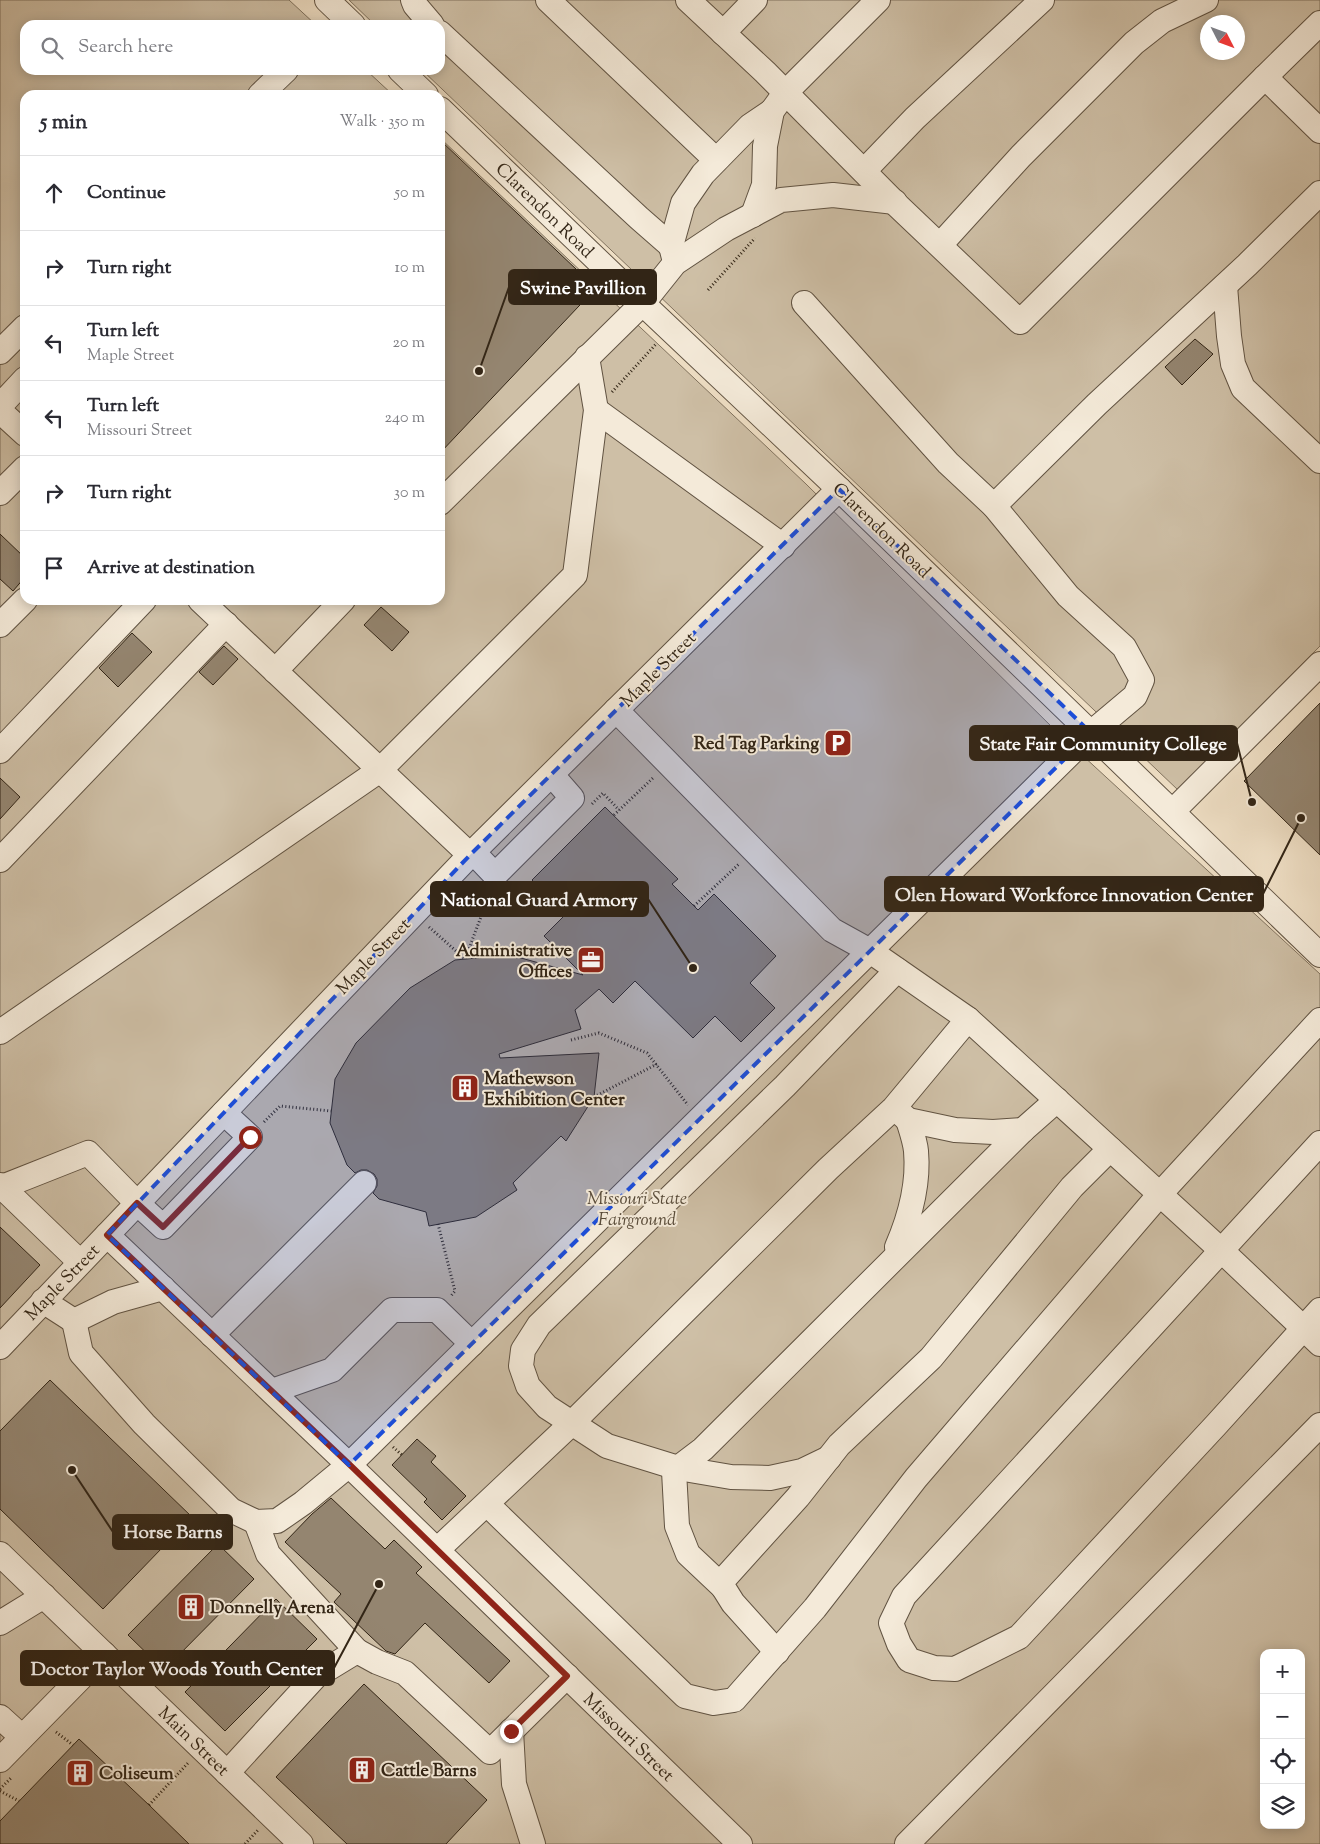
<!DOCTYPE html>
<meta charset="utf-8">
<style>
:root{--surface:#fff;--page:#f7f7f7;--text:#2b2b33;--muted:#7c7c81;--line:#e1e1e2}
body{margin:0;font-family:"Sorts Mill Goudy",serif;background:var(--page);color:var(--text)}
.controls{position:absolute;right:15px;bottom:15px;display:grid;overflow:hidden;border-radius:10px;box-shadow:0 2px 12px #0003}
.controls button{width:45px;height:45px;display:grid;place-items:center;padding:0;border:0;border-bottom:1px solid var(--line);background:var(--surface);color:var(--text);font:25px sans-serif}
.compass{position:absolute;left:1200px;top:15px;width:45px;height:45px;border-radius:50%;background:var(--surface);box-shadow:0 2px 12px #0003;rotate:132deg}
.stop{position:absolute;width:15px;height:15px;margin:-11px;border:4px solid #8f2418;border-radius:50%;background:#fff}
.stop.end{background:#8f2418;border-color:#fff;box-shadow:0 1px 5px #0008}
.list{margin:0;padding:0;list-style:none}
h2{display:flex;justify-content:space-between;align-items:center;height:65px;margin:0;padding:0 20px;font-size:21px}
h2 small{font-size:16px;font-weight:400;color:var(--muted)}
.list li{display:grid;grid-template-columns:32px 1fr auto;gap:15px;align-items:center;box-sizing:border-box;height:75px;padding:0 20px;border-top:1px solid var(--line)}
.list b{display:block;font-size:19px;white-space:nowrap}
.list p{margin:0;font-size:16px;white-space:nowrap;color:var(--muted)}
.list em{font-size:16px;font-style:normal;color:var(--muted)}
.icon{flex:none;width:28px;height:28px;fill:none;stroke:currentColor;stroke-width:2;stroke-linecap:round;stroke-linejoin:round}
.map{position:relative;flex:none;width:1320px;height:1844px;overflow:hidden}
.search{position:absolute;background:var(--surface);box-shadow:0 2px 12px #0003;left:20px;top:20px;width:425px;height:55px;display:flex;align-items:center;gap:12px;box-sizing:border-box;padding:0 18px;border-radius:15px;color:var(--muted);font-size:19px}
.panel{position:absolute;background:var(--surface);box-shadow:0 2px 12px #0003;left:20px;top:90px;width:425px;height:515px;border-radius:15px}
.map>svg:first-child{display:block}
.green{fill:#cebfa6;stroke:#80725e;fill-rule:evenodd}
.building{fill:#948570;stroke:#322516}
.lines{fill:none;stroke-linecap:round;stroke-linejoin:round}
.minor-casing{stroke:#615342;stroke-width:26}
.path{stroke:#322516;stroke-width:3;stroke-dasharray:1 2.5;stroke-linecap:butt}
.minor{stroke:#f4ead9;stroke-width:24}
.route{stroke:#8f2418;stroke-width:6}
.marked{fill:#1d4ed8;fill-opacity:0.2;stroke:#1d4ed8;stroke-width:4;stroke-dasharray:10 6;stroke-linejoin:round}
.labels{text-anchor:middle;stroke-width:4;stroke-linejoin:round;paint-order:stroke}
.street-label{font-size:18px;fill:#322516;stroke:#f4ead9}
.poi-label{font-size:18px;font-weight:bold;fill:#322516;stroke:#f4ead9;text-anchor:start}
.park-label{font-size:18px;font-style:italic;fill:#594c3a;stroke:#f4ead9}
.leader{fill:none;stroke:#322516;stroke-width:2}
.callout-dot{fill:#322516;stroke:#f4ead9;stroke-width:2}
.callout{fill:#322516;stroke:#322516;stroke-width:2}
.callout-label{font-size:19px;text-anchor:middle;font-weight:bold;fill:#fff}
</style>
<div class="map">
<svg width="1320" height="1844" viewBox="0 0 1320 1844">
<rect width="100%" height="100%" fill="#eedec4"/>
<filter id="stains"><feTurbulence type="fractalNoise" baseFrequency=".004" numOctaves="4"/><feColorMatrix values="0 0 0 0 .2 0 0 0 0 .09 0 0 0 0 .02 0 0 0 .5 -.17"/></filter>
<radialGradient id="worn" r=".72"><stop offset=".6" stop-color="#630" stop-opacity="0"/><stop offset="1" stop-color="#630" stop-opacity=".3"/></radialGradient>
<!-- green -->
<g class="green">
<path d="M0 0H289L316 25H25V70H366L393 95H25V600H440V138L806 484 1056 731 1320 974V1844H0ZM1264 1653H1301V1825H1264Z"/>
<path d="M349 0H1320V646L1178 790 422 70H440V25H375ZM1208 22H1238V52H1208Z"/>
</g>
<!-- building -->
<g class="building">
<path d="M440 140 596 288 440 453Z"/>
<path d="M1195 339 1213 354 1182 385 1165 367Z"/>
<path d="M0 534 25 558V577L13 591 0 579Z"/>
<path d="M381 607 409 632 392 651 364 625Z"/>
<path d="M132 633 152 652 118 687 99 668Z"/>
<path d="M224 646 238 659 213 685 199 672Z"/>
<path d="M1320 703V855L1244 781Z"/>
<path d="M0 778 20 797 0 819Z"/>
<path d="M605 807 678 879 672 884 698 910 714 894 776 956 750 983 775 1008 741 1042 715 1016 693 1038 635 981 613 1003 599 989 575 1010 581 1029 499 1054 500 1058 599 1053 594 1097 566 1141 561 1136 513 1183 517 1190 476 1217 429 1226 426 1212 379 1199 373 1193 377 1186V1179L374 1174 367 1170H361L355 1173 347 1165 330 1123 335 1079 356 1043 410 988 455 960 510 955 583 975 544 936 566 914 532 880Z"/>
<path d="M0 1227 40 1265 0 1308Z"/>
<path d="M50 1380 192 1517 103 1609 0 1509V1431Z"/>
<path d="M417 1439 436 1456 431 1462 466 1496 442 1520 424 1502 427 1499 392 1465Z"/>
<path d="M331 1498 385 1549 394 1540 422 1567 416 1573 510 1661 489 1683 425 1623 395 1654 386 1651 334 1602 341 1594 285 1542 312 1514Z"/>
<path d="M218 1544 254 1579 164 1670 128 1635Z"/>
<path d="M276 1599 317 1639 225 1731 185 1692Z"/>
<path d="M364 1684 487 1800 446 1844H347L276 1777Z"/>
<path d="M79 1739 149 1805 189 1844H0V1821Z"/>
</g>
<g class="lines">
<defs>
<g id="minor">
<path d="M327 0 353 25"/>
<path d="M413 0 415 5 432 25"/>
<path d="M548 0 716 160"/>
<path d="M688 0 765 72 898 206 1020 322 1265 77 1320 131"/>
<path d="M440 33 639 218 671 246"/>
<path d="M723 33 755 0"/>
<path d="M400 70 426 95"/>
<path d="M1265 77 1320 23"/>
<path d="M260 95 286 70"/>
<path d="M440 109 639 300 839 489 1320 955"/>
<path d="M864 171 915 118 1042 0"/>
<path d="M753 215 764 185 765 146 772 111 785 93 878 0"/>
<path d="M940 245 1021 156 1134 43 1162 21 1206 0"/>
<path d="M674 258 671 246 683 203 703 174 750 126 772 111"/>
<path d="M1225 286 1229 336 1233 364 1243 388 1320 461"/>
<path d="M804 303 948 463 994 506"/>
<path d="M0 352 25 327"/>
<path d="M0 406 25 379"/>
<path d="M596 410 783 546"/>
<path d="M0 411 25 434"/>
<path d="M0 493 25 468"/>
<path d="M440 503 643 303 675 263 726 229 781 200 833 195 895 202"/>
<path d="M200 600 470 855"/>
<path d="M0 625 25 600"/>
<path d="M275 671 343 600"/>
<path d="M616 710 832 930 870 951 968 1019 1222 1251 1320 1344"/>
<path d="M0 751 144 600"/>
<path d="M1173 811 1320 664"/>
<path d="M473 852 495 875 572 798 552 775"/>
<path d="M0 860 226 624"/>
<path d="M0 1032 380 770 575 575 596 410 587 357"/>
<path d="M899 1112 908 1120 955 1130 993 1132 1023 1130"/>
<path d="M1320 1143 904 1596 891 1623 899 1644 909 1660 934 1668 955 1669 1019 1637 1216 1425 1320 1310"/>
<path d="M0 1185 80 1262"/>
<path d="M2 1187 88 1153 137 1203 163 1227 250 1137 224 1113"/>
<path d="M107 1235 349 1465 740 1844"/>
<path d="M897 1247C910 1217 919 1184 916 1151 915 1141 911 1130 908 1120"/>
<path d="M43 1301 74 1321 113 1302 163 1288"/>
<path d="M74 1321 81 1353 144 1424 231 1510 256 1522 277 1521 303 1503 349 1465 1091 733 1135 696 1142 680 1124 647 1068 596 994 506 1097 404 1247 265 1320 193"/>
<path d="M212 1335 364 1183"/>
<path d="M0 1347 470 855 839 489"/>
<path d="M272 1391 332 1370 392 1310H437L472 1344"/>
<path d="M829 1458 802 1471 770 1478 731 1477 678 1468 607 1446 547 1407 528 1386 521 1366 523 1350 539 1325 785 1086 897 970"/>
<path d="M487 1504 685 1696 714 1703 734 1700 815 1608 916 1478 1160 1194 1320 1020"/>
<path d="M256 1522 268 1554 357 1651"/>
<path d="M437 1550 572 1423 828 1169 894 1108 968 1019"/>
<path d="M0 1554 301 1844"/>
<path d="M723 1587 688 1554 677 1526 674 1471 703 1449 1023 1130 1057 1100"/>
<path d="M0 1623 44 1596"/>
<path d="M777 1652 733 1603 723 1587 724 1579 798 1497 839 1445 931 1358 1072 1187 1110 1149"/>
<path d="M0 1717 22 1737"/>
<path d="M511 1731 514 1784 533 1844"/>
<path d="M0 1760 104 1654"/>
<path d="M227 1773 316 1676 357 1651 377 1662 405 1673 490 1752 567 1676"/>
<path d="M907 1844 1320 1425"/>
</g>
</defs>
<!-- minor casing -->
<use href="#minor" class="minor-casing"/>
<!-- path -->
<g class="path">
<path d="M708 290 755 238"/>
<path d="M612 392 657 343"/>
<path d="M592 804 603 793 619 810"/>
<path d="M614 815 654 777"/>
<path d="M694 906 739 864"/>
<path d="M429 927 465 959 484 909 497 896"/>
<path d="M571 1040 599 1033 647 1053 688 1105"/>
<path d="M594 1097 657 1064"/>
<path d="M264 1122 280 1106 331 1111"/>
<path d="M438 1224 455 1291 450 1297"/>
<path d="M393 1447 402 1455"/>
<path d="M56 1732 73 1745"/>
<path d="M0 1789 11 1778"/>
<path d="M0 1791 19 1801"/>
<path d="M149 1805 189 1762"/>
<path d="M245 1844 258 1830"/>
</g>
<!-- minor -->
<use href="#minor" class="minor"/>
</g>
<g class="lines">
<!-- route -->
<path class="route" d="M250 1137 163 1227 137 1203 107 1235 349 1464 567 1676 511 1731"/>
</g>
<!-- marked area -->
<path class="marked" d="M839 489 1091 733 349 1465 107 1235 470 855Z"/>
<!-- icons -->
<defs>
<symbol id="parking-square" viewBox="-11 -11 22 22"><rect x="-9" y="-9" width="18" height="18" rx="4" fill="#8f2418" stroke="#f4ead9"/><path d="M-3.5-5.5H1a3.5 3.5 0 0 1 0 7H-1V5.5H-3.5ZM-1-3.4V-.6H.8a1.4 1.4 0 0 0 0-2.8Z" fill="#fff"/></symbol>
<symbol id="office-square" viewBox="-11 -11 22 22"><rect x="-9" y="-9" width="18" height="18" rx="4" fill="#8f2418" stroke="#f4ead9"/><path d="M-6-3h4V-5.5h4V-3h4V5H-6ZM-1-4.5V-3h2v-1.5ZM-6 0V1H6V0Z" fill="#fff"/></symbol>
<symbol id="building-square" viewBox="-11 -11 22 22"><rect x="-9" y="-9" width="18" height="18" rx="4" fill="#8f2418" stroke="#f4ead9"/><path d="M-4-6H4V6H1V3H-1V6H-4ZM-2.5-4.3h1.7v1.8h-1.7ZM.8-4.3h1.7v1.8H.8ZM-2.5-1h1.7V.8h-1.7ZM.8-1h1.7V.8H.8Z" fill="#fff"/></symbol>
</defs>
<g fill-rule="evenodd">
<use href="#parking-square" x="822" y="727" width="32" height="32"/>
<use href="#office-square" x="575" y="944" width="32" height="32"/>
<use href="#building-square" x="449" y="1072" width="32" height="32"/>
<use href="#building-square" x="175" y="1591" width="32" height="32"/>
<use href="#building-square" x="346" y="1754" width="32" height="32"/>
<use href="#building-square" x="64" y="1757" width="32" height="32"/>
</g>
<g class="labels">
<!-- street labels -->
<g class="street-label">
<text transform="translate(545 210) rotate(44)" y="6">Clarendon Road</text>
<text transform="translate(882 530) rotate(44)" y="6">Clarendon Road</text>
<text transform="translate(658 669) rotate(-45)" y="6">Maple Street</text>
<text transform="translate(373 956) rotate(-46)" y="6">Maple Street</text>
<text transform="translate(62 1282) rotate(-46)" y="6">Maple Street</text>
<text transform="translate(629 1737) rotate(44)" y="6">Missouri Street</text>
<text transform="translate(194 1741) rotate(44)" y="6">Main Street</text>
</g>
<!-- poi labels -->
<g class="poi-label">
<text x="819" y="749" text-anchor="end">Red Tag Parking</text>
<text x="572" y="956" text-anchor="end">Administrative<tspan x="572" dy="21">Offices</tspan></text>
<text x="484" y="1084">Mathewson<tspan x="484" dy="21">Exhibition Center</tspan></text>
<text x="210" y="1613">Donnelly Arena</text>
<text x="381" y="1776">Cattle Barns</text>
<text x="99" y="1779">Coliseum</text>
</g>
<!-- park labels -->
<g class="park-label">
<text x="637" y="1204">Missouri State<tspan x="637" dy="21">Fairground</tspan></text>
</g>
</g>
<!-- callouts -->
<path class="leader" d="M479 371L509 287M1252 802L1237 743M1301 818L1263 894M693 968L648 899M72 1470L113 1532M379 1584L334 1668"/>
<g class="callout-dot">
<circle cx="479" cy="371" r="5"/>
<circle cx="1252" cy="802" r="5"/>
<circle cx="1301" cy="818" r="5"/>
<circle cx="693" cy="968" r="5"/>
<circle cx="72" cy="1470" r="5"/>
<circle cx="379" cy="1584" r="5"/>
</g>
<g class="callout">
<rect x="509" y="270" width="147" height="34" rx="5"/>
<rect x="970" y="726" width="267" height="34" rx="5"/>
<rect x="885" y="877" width="378" height="34" rx="5"/>
<rect x="431" y="882" width="217" height="34" rx="5"/>
<rect x="113" y="1515" width="119" height="34" rx="5"/>
<rect x="21" y="1651" width="313" height="34" rx="5"/>
</g>
<g class="callout-label">
<text x="583" y="294">Swine Pavillion</text>
<text x="1103" y="750">State Fair Community College</text>
<text x="1074" y="901">Olen Howard Workforce Innovation Center</text>
<text x="539" y="906">National Guard Armory</text>
<text x="173" y="1538">Horse Barns</text>
<text x="177" y="1675">Doctor Taylor Woods Youth Center</text>
</g>
<rect width="100%" height="100%" filter="url(#stains)"/>
<rect width="100%" height="100%" fill="url(#worn)"/>
</svg>
<div class="controls">
<button>+</button>
<button>−</button>
<button><svg class="icon" aria-label="locate" viewBox="0 0 24 24"><circle cx="12" cy="12" r="6"/><path d="M12 2v4M12 18v4M2 12h4M18 12h4"/></svg></button>
<button><svg class="icon" aria-label="layers" viewBox="0 0 24 24"><path d="M12 4l9 5-9 5-9-5zM3 14l9 5 9-5"/></svg></button>
</div>
<svg class="compass" viewBox="-18 -18 36 36"><path d="M0-13l5 13h-10z" fill="#e53935"/><path d="M0 13l5-13h-10z" fill="#7c7c81"/></svg>
<div class="stop" style="left:250px;top:1137px"></div>
<div class="stop end" style="left:511px;top:1731px"></div>
<div class="search"><svg class="icon" aria-label="search" viewBox="0 0 24 24"><circle cx="10" cy="10" r="6"/><path d="M15 15l6 6"/></svg>Search here</div>
<section class="panel">
<h2>5 min<small>Walk · 350 m</small></h2>
<ul class="list">
<li><svg class="icon" aria-label="ahead" viewBox="0 0 24 24"><path d="M12 20V5M6 11l6-6 6 6"/></svg><div><b>Continue</b></div><em>50 m</em></li>
<li><svg class="icon" aria-label="right" viewBox="0 0 24 24"><path d="M7 20v-9h11M14 6l5 5-5 5"/></svg><div><b>Turn right</b></div><em>10 m</em></li>
<li><svg class="icon" aria-label="left" viewBox="0 0 24 24"><path d="M17 20v-9H6M10 6l-5 5 5 5"/></svg><div><b>Turn left</b><p>Maple Street</p></div><em>20 m</em></li>
<li><svg class="icon" aria-label="left" viewBox="0 0 24 24"><path d="M17 20v-9H6M10 6l-5 5 5 5"/></svg><div><b>Turn left</b><p>Missouri Street</p></div><em>240 m</em></li>
<li><svg class="icon" aria-label="right" viewBox="0 0 24 24"><path d="M7 20v-9h11M14 6l5 5-5 5"/></svg><div><b>Turn right</b></div><em>30 m</em></li>
<li><svg class="icon" aria-label="arrive" viewBox="0 0 24 24"><path d="M6 21V4h12l-3 4 3 4H6"/></svg><div><b>Arrive at destination</b></div></li>
</ul>
</section>
</div>
